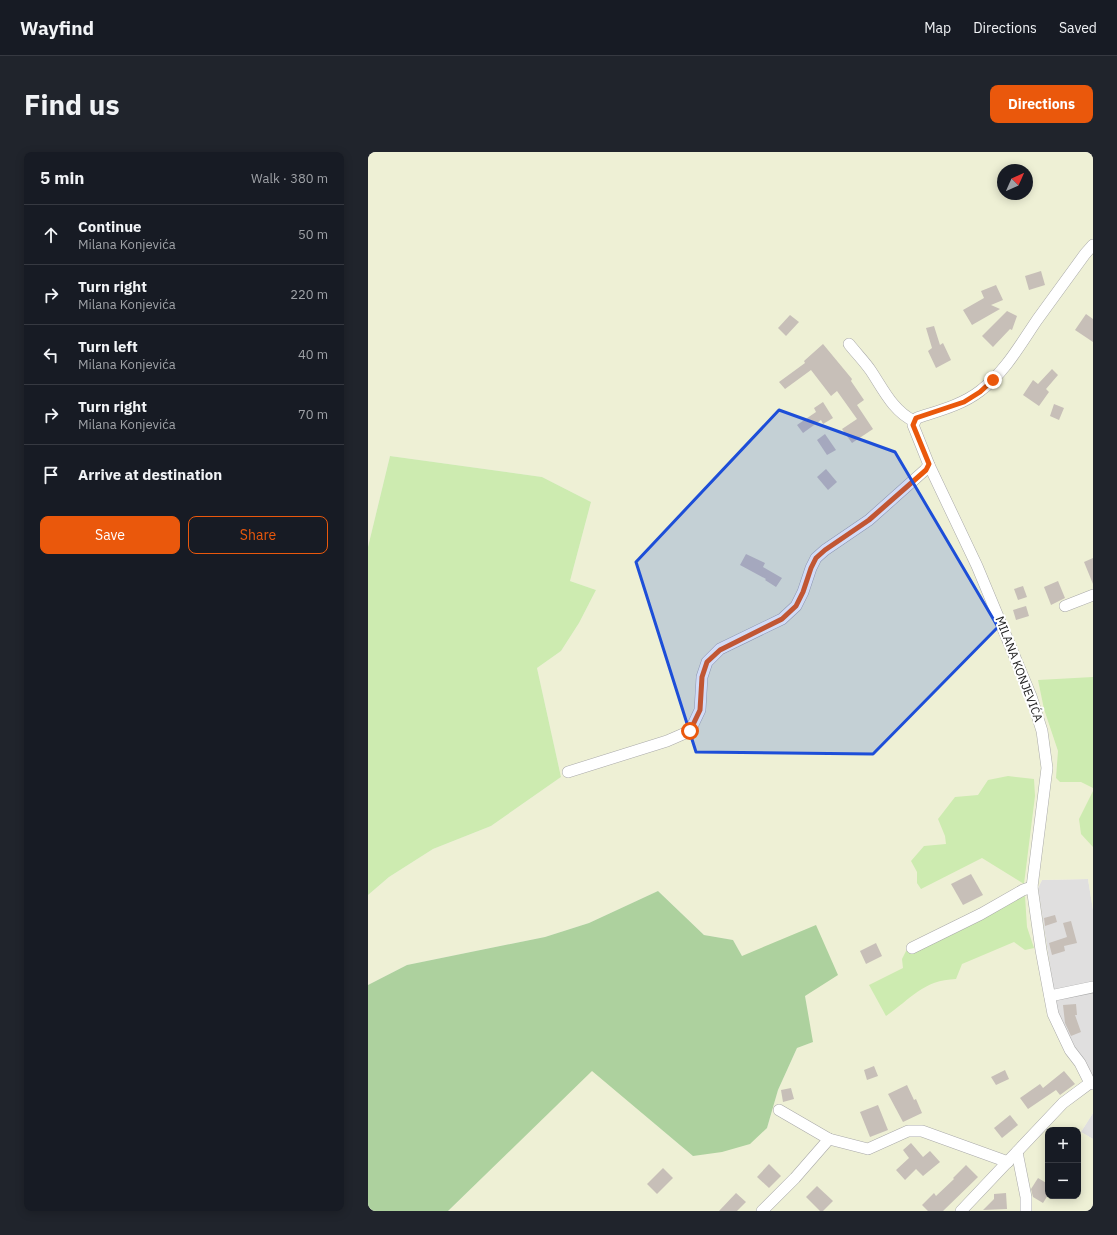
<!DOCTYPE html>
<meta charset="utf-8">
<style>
:root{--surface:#171b24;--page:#20242c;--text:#f1f3f6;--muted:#9ea1a6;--line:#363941;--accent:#ea580c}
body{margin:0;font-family:"IBM Plex Sans",sans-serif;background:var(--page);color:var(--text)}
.controls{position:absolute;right:12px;bottom:12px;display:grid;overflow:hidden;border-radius:8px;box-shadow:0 2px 10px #0003}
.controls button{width:36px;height:36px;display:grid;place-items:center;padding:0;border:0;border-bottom:1px solid var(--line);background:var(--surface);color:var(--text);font:20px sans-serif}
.compass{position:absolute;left:629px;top:12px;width:36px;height:36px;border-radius:50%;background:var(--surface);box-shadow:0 2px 10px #0003;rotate:45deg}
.stop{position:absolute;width:12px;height:12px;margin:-9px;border:3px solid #ea580c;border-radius:50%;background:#fff}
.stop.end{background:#ea580c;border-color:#fff;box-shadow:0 1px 4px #0008}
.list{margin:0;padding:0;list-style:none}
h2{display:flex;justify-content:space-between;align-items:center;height:52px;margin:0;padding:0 16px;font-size:17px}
h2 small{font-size:13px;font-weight:400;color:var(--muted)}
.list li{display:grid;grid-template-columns:26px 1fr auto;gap:12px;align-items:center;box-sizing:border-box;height:60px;padding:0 16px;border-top:1px solid var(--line)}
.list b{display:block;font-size:15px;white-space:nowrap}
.list p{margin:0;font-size:13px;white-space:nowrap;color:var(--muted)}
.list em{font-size:13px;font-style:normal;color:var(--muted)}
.actions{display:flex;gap:8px;padding:12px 16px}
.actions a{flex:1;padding:9px 0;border:1px solid var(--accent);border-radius:8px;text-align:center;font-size:14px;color:var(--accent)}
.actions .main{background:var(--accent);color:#fff}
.icon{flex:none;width:22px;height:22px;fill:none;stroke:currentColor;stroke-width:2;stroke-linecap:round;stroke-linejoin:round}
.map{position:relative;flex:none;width:725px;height:1059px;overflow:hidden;border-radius:8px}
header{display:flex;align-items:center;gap:24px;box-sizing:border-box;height:56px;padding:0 20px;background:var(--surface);border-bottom:1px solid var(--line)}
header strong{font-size:19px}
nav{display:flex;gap:22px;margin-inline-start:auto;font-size:14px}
.intro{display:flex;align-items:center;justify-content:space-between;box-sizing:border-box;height:96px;padding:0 24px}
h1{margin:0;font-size:28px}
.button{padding:10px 18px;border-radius:8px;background:var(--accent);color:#fff;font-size:14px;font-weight:700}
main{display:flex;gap:24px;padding:0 24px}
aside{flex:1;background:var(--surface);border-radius:8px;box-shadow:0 2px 10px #0003}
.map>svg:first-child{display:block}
.residential{fill:#e0dfdf}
.farmland{fill:#eef0d5;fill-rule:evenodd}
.grass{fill:#cdebb0}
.forest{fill:#add19e}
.building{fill:#c7bfb8}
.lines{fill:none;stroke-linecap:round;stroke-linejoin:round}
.minor-casing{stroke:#a9a9a9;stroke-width:12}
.minor{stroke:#fff;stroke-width:11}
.route{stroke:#ea580c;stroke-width:5}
.marked{fill:#1d4ed8;fill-opacity:0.2;stroke:#1d4ed8;stroke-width:3;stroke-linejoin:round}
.labels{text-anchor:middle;stroke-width:4;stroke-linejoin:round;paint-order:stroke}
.street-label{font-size:12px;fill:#222;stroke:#fff}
</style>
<header>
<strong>Wayfind</strong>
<nav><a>Map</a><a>Directions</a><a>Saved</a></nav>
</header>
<div class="intro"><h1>Find us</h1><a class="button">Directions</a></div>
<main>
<aside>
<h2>5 min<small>Walk · 380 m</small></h2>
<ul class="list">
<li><svg class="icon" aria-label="ahead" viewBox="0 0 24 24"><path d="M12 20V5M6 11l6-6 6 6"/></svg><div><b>Continue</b><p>Milana Konjevića</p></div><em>50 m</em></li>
<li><svg class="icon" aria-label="right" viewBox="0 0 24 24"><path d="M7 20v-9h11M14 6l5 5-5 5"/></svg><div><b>Turn right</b><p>Milana Konjevića</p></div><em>220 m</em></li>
<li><svg class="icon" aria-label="left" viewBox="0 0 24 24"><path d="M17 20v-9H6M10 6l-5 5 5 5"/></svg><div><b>Turn left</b><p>Milana Konjevića</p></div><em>40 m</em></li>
<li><svg class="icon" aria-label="right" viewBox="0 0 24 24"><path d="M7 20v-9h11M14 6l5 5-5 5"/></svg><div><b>Turn right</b><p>Milana Konjevića</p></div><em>70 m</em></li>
<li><svg class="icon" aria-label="arrive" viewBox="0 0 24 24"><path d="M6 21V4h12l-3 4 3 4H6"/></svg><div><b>Arrive at destination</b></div></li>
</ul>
<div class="actions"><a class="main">Save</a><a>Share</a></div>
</aside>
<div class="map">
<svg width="725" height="1059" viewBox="0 0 725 1059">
<rect width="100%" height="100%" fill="#f2efe9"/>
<!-- residential -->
<g class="residential">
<path d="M720 727 725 758V930L691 884 670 736 674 728Z"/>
<path d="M725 961V987L713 980Z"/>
</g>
<!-- farmland -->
<path class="farmland" d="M0 0H725V758L720 727 674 728 670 736 685 833 675 835 725 930V961L713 980 725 987V1059H80L224 918 325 1004 399 976 410 938 429 896 444 890 437 844 374 804 365 788 336 783 290 739 221 771 177 785 39 813 0 833V743L21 725 65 697 123 674 193 625 169 516 193 499 211 471 228 438 202 429 223 350 174 325 22 304 0 395ZM635 18H659V42H635ZM680 978H710V1044H680Z"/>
<!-- grass -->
<g class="grass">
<path d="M22 304 174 325 223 350 202 429 228 438 211 471 193 499 169 516 193 625 123 674 65 697 21 725 0 743V395Z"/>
<path d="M725 525V636L713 630H692L688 626 690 599 676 557 670 528Z"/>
<path d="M640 624 666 627 667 644 656 732 614 706 553 737 549 731V720L543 709 556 694 578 692 577 684 570 667 587 645 610 643 620 628Z"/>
<path d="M725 639V695L713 682 711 667Z"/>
<path d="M657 744 659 775 666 796 657 798 646 790 594 812 588 827C555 828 543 847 518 864L501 833 535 816 534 807 538 799Z"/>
</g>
<!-- forest -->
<path class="forest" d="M290 739 336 783 365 788 374 804 448 773 470 823 437 844 445 890 429 896 410 938 399 976 382 992 354 1000 325 1004 224 919 80 1059H0V833L39 813 177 785 221 771Z"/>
<!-- building -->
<g class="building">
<path d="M673 119 677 133 661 138 657 124Z"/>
<path d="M628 133 635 148 623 153 632 157 604 173 595 158 616 146 613 139Z"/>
<path d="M639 159 649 164 644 178 642 177 625 195 614 184Z"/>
<path d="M718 162 725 167V190L707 178Z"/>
<path d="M422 163 431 170 418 184 410 176Z"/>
<path d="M566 174 572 193 575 191 583 208 568 216 560 199 564 196 558 176Z"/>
<path d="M455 192 484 227 483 229 496 248 489 253 505 277 484 291 474 277 489 267 469 239 463 244 443 218 417 237 411 230 437 211 436 209Z"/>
<path d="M684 217 690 223 678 237 681 240 671 254 655 243 665 228 670 232Z"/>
<path d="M455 250 465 266 455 272 453 268 435 281 429 273 448 260 446 256Z"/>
<path d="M686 252 696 256 691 268 682 264Z"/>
<path d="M457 282 468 298 459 303 449 288Z"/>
<path d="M458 317 469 330 460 338 449 325Z"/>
<path d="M378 402 397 411 395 415 414 426 408 435 397 428 398 427 372 413Z"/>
<path d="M725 406V432L716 410Z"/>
<path d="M690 429 697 446 683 453 676 435Z"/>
<path d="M655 434 659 445 650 448 646 437Z"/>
<path d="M658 454 661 464 648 468 645 458Z"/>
<path d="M603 722 615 743 595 753 583 732Z"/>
<path d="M687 763 689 770 677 774 676 766Z"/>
<path d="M703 769 709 791 696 794 697 799 684 803 681 791 699 785 695 771Z"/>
<path d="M508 791 514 804 498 812 492 799Z"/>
<path d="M708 852 709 863H707L713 880 703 884 697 871 695 853Z"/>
<path d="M506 914 510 924 499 928 496 918Z"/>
<path d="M637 918 641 927 628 933 623 925Z"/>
<path d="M696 919 707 932 692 943 688 938 660 957 652 946 672 932 675 936Z"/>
<path d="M539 933 546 948 548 947 554 961 535 970 520 942Z"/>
<path d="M423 936 426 947 415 950 413 938Z"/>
<path d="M510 953 520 978 502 985 492 960Z"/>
<path d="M642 963 650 973 634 986 626 976Z"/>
<path d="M543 991 555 1005 562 999 572 1010 555 1024 548 1017 537 1028 528 1018 541 1006 535 998Z"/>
<path d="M401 1012 413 1024 401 1036 389 1025Z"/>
<path d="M598 1013 610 1025 575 1059H560L554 1053 566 1041 568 1044 586 1027 585 1026Z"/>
<path d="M295 1016 305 1026 289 1042 279 1032Z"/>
<path d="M670 1026 680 1032V1043L675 1051 665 1045 663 1037Z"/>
<path d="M449 1034 465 1049 455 1059H452L438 1045Z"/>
<path d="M368 1041 378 1050 369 1059H351Z"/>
<path d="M638 1041 639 1057 615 1058 626 1047V1042Z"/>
</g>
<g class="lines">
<defs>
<g id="minor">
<path d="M481 192C488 201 497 210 503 219 515 237 525 259 546 269"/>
<path d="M561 313 609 414 663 544 674 579 679 616 664 735 673 798 685 862 702 898 712 911 722 931 725 932"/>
<path d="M697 454 725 443"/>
<path d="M200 620 299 589 322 579 332 558 334 525 339 510 352 497 414 467 428 454 435 440 443 416 448 406 457 398 501 368 557 318 561 313 545 273 549 266C570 259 594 253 612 239 637 220 652 193 669 168 685 146 701 124 717 102L725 93"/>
<path d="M544 796 613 762 655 738 664 735"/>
<path d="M682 844 725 835"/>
<path d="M411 958 461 987 500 997 540 979H554L640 1010"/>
<path d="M649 1000 658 1045V1059"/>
<path d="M394 1059 427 1026 461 987"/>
<path d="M593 1059 695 951 722 931"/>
</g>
</defs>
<!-- minor casing -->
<use href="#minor" class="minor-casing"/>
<!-- minor -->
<use href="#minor" class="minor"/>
</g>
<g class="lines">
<!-- route -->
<path class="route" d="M322 579 332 558 334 525 339 510 352 498 414 467 428 454 435 440 443 416 448 406 457 398 501 368 558 318 561 312 545 273 548 266 596 250 612 240 625 228"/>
</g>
<!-- marked area -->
<path class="marked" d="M411 258 527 300 630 475 505 602 328 600 268 410Z"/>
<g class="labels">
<!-- street labels -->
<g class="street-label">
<text transform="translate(651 517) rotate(69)" y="4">MILANA KONJEVIĆA</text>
</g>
</g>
</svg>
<div class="controls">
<button>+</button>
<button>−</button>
</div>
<svg class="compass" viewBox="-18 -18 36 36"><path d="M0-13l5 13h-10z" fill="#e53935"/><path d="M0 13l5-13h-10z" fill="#9ea1a6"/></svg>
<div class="stop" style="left:322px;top:579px"></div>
<div class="stop end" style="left:625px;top:228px"></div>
</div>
</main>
